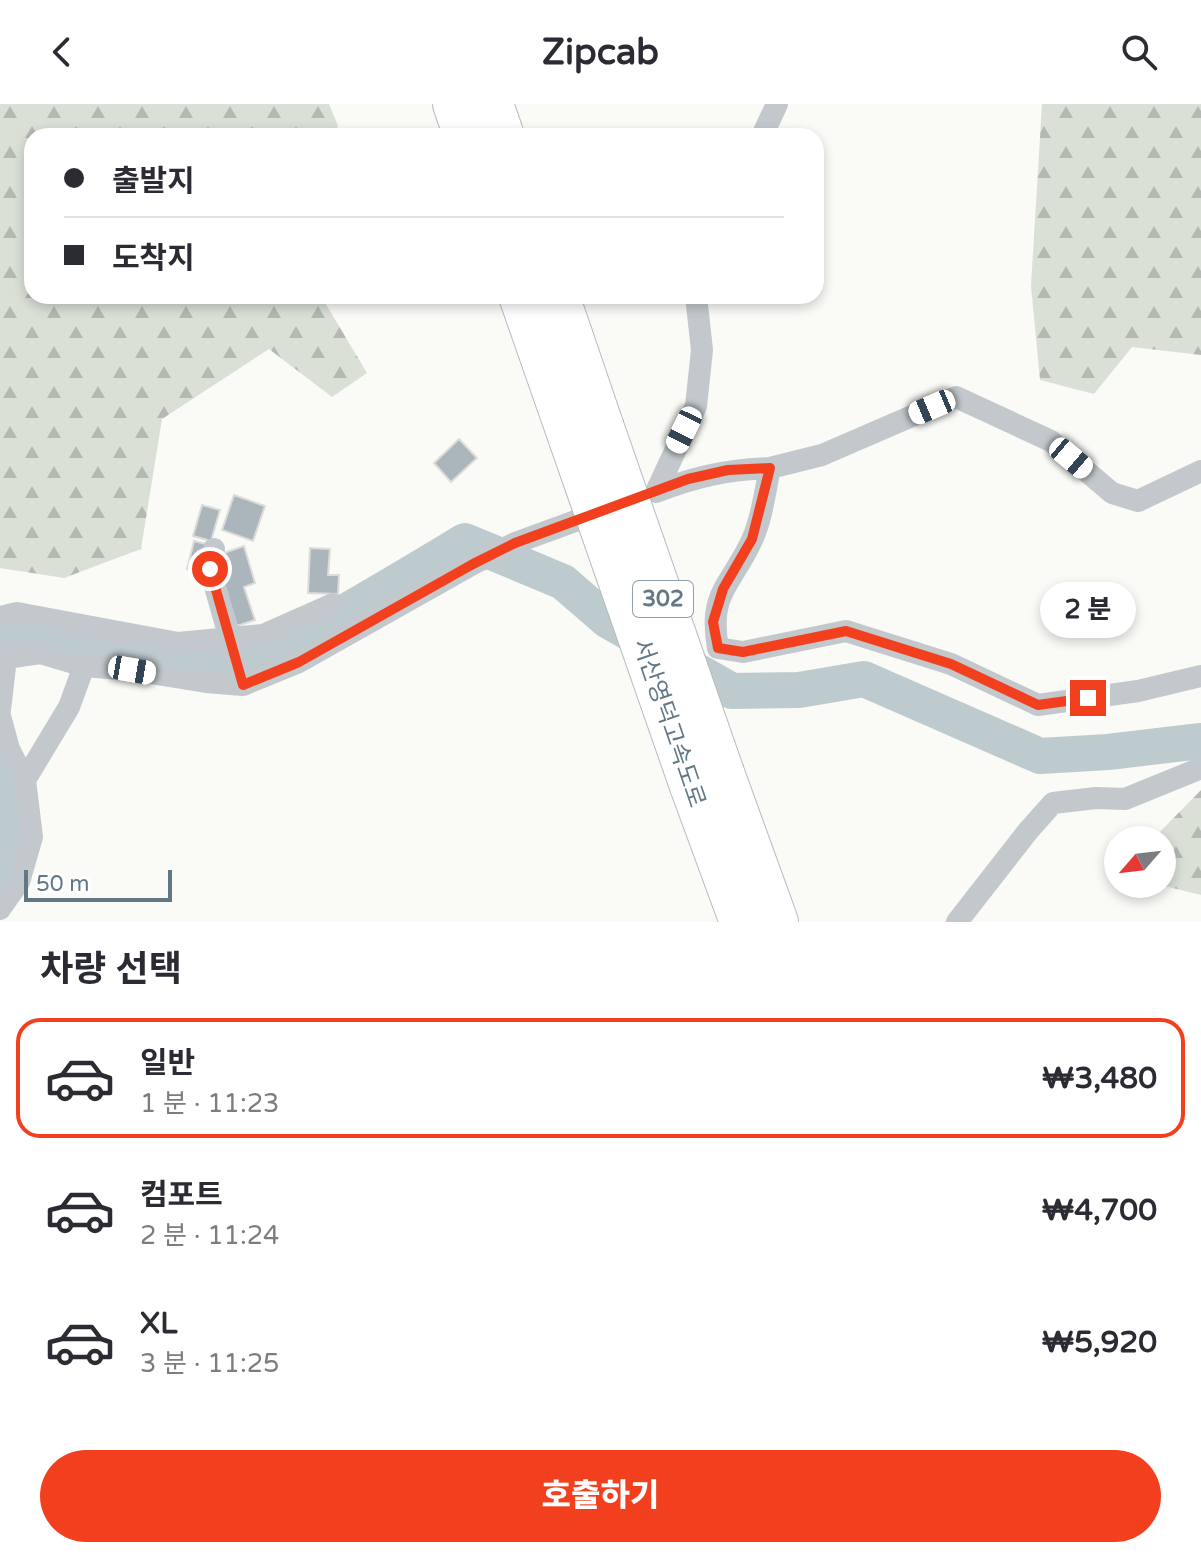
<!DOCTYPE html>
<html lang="ko">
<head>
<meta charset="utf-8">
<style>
  body { margin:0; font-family:"Varela Round","Noto Sans KR",sans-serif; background:#f7f7f7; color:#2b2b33; height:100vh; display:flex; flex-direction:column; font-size:30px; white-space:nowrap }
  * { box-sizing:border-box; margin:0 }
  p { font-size:26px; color:#7c7c81 }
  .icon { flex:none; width:44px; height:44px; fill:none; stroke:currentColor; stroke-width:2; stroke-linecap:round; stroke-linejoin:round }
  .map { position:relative; height:818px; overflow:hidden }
  .panel { display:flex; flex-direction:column; background:#fff; flex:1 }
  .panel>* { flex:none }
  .banner { position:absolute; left:24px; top:24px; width:800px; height:176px; border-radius:24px; box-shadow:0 4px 12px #0003; display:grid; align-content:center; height:176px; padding:0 40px; background:#fff }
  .needle { width:52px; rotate:242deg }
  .fabs { position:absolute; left:1104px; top:722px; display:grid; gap:16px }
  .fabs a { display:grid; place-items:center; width:72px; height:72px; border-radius:50%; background:#fff; box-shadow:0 4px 12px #0003; font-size:40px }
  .scale { position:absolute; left:24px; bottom:20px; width:148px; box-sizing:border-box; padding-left:8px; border:4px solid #627885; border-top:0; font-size:22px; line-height:28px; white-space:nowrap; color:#627885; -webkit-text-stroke:6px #fff; paint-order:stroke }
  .end { position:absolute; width:36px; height:36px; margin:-18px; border:10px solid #f2401f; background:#fff; box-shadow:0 0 0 4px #fff }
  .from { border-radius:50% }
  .bubble { position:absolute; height:56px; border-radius:28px; background:#fff; box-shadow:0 4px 12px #0003; font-size:26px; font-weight:800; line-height:56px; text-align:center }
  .car { position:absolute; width:24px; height:48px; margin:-24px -12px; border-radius:10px; box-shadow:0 0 6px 2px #0007; background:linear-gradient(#fff 24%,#345 0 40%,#fff 0 76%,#345 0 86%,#fff 0) }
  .banner b { display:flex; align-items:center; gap:28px; height:76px; font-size:30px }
  .banner b+b { border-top:2px solid #e1e1e2 }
  .banner i { width:20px; height:20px; background:#2b2b33 }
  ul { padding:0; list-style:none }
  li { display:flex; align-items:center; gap:24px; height:120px; margin:0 16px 12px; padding:0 24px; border:4px solid transparent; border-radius:24px }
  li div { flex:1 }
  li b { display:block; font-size:30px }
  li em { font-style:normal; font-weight:800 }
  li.current { border-color:#f2401f }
  li>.icon { width:72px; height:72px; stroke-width:1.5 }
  h2 { padding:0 40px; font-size:36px; line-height:96px }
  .action { display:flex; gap:16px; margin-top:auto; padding:16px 40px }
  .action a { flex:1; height:92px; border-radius:48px; background:#f2401f; color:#fff; font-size:32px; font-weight:800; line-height:92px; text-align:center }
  header { display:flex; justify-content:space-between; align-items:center; height:104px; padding:0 40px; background:#fff; font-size:36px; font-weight:800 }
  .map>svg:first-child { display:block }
  .forest { fill:url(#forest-firs) }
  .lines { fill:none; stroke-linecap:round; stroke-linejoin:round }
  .river { stroke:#bdcace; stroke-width:36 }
  .building { fill:#abb6bc; stroke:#dcdcd9; stroke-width:2 }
  .highway-casing { stroke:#b6bbbf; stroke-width:44 }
  .street { stroke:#c2c8cc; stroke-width:22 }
  .highway { stroke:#fff; stroke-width:42 }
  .highway-bridge-casing { stroke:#b6bbbf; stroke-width:44; stroke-linecap:butt }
  .highway-bridge { stroke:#fff; stroke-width:42 }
  .route { stroke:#f2401f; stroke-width:10 }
  .labels { text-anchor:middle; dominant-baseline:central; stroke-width:8; stroke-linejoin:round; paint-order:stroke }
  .shield { fill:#fff; stroke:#91a0aa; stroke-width:2 }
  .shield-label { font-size:22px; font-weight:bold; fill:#627885 }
  .street-label { font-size:24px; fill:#627885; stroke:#fff }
</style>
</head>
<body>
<header><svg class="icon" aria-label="back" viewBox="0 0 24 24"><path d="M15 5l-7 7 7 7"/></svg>Zipcab<svg class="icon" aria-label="search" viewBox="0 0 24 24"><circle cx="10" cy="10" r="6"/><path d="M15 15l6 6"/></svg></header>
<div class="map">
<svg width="1201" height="818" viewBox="0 0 1201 818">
  <defs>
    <pattern id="forest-firs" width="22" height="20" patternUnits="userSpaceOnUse" patternTransform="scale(2)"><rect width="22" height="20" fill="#dae0d6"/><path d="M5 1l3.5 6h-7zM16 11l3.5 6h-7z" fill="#b4bab3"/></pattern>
  </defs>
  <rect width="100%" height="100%" fill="#fafaf7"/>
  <path class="forest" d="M0 0H329L338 22 335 32H32V192H321L367 269 332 293 269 245 162 315 141 445 64 474 0 464Z
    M1042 0H1201V251L1132 243 1094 290 1040 276 1031 182Z
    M1201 686V791L1156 780H1162V736H1152Z"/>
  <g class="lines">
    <path class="river" d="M0 538C22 520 208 560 253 557 267 556 284 542 297 535 354 504 410 470 465 437L563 478 607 516 732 587 799 586 864 575 1040 652 1108 648 1201 637
      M0 668 15 729 0 768"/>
  </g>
  <path class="building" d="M459 335 477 354 451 378 434 359Z
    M234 391 265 402 253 437 222 426Z
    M202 401 220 406 211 437 193 432Z
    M194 437 210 441 203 470 187 465Z
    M244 442 255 479 244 483 255 516 237 522 215 452Z
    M310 444 330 445 328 471H339L338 490 308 489Z"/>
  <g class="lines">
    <defs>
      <path id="highway" d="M454 0 465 32
        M492 0 503 32
        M520 192 570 335
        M558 192 602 321
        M723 669 777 818
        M691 682 741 818"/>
    </defs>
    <use href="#highway" class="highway-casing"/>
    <path class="street" d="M762 32 777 0
      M696 192 702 246 696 302 656 388C697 372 727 366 770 364 765 387 762 415 752 436 731 482 708 488 718 544L743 548 846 527 951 560 1038 601 1138 587 1201 572
      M770 364 822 351 956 293 1051 337 1112 389 1138 397 1201 367
      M214 445 210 465 243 581
      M0 513 17 509 178 539 263 531 333 500
      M0 550 6 554 40 549 84 562 132 566 206 578 243 581 299 558 473 460 515 439 603 407
      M0 606 6 554
      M0 612 9 645 25 676 32 733 19 778 0 805
      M25 676 69 603 84 562
      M957 818 1028 727 1053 699 1096 694 1125 695 1201 664"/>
    <use href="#highway" class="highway"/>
    <defs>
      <path id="highway-bridge" d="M602 321 723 669
        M570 335 691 682"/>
    </defs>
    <use href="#highway-bridge" class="highway-bridge-casing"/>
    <use href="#highway-bridge" class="highway-bridge"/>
  </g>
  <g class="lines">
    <path class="route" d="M210 465 243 581 299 558 473 460 515 439 688 375 728 366 770 364 752 435 723 485 713 518 718 544 743 548 846 527 951 560 1038 601 1088 594"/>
  </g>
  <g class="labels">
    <rect class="shield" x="633" y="477" width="60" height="36" rx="6"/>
    <g class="shield-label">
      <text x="663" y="495">302</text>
    </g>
    <g class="street-label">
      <text transform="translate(669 619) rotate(71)">서산영덕고속도로</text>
    </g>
  </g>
</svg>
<div class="fabs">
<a><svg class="needle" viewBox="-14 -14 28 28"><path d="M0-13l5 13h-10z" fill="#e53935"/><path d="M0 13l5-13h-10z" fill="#7c7c81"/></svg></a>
</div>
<div class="scale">50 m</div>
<i class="end from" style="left:210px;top:465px"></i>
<i class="end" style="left:1088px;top:594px"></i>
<div class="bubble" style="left:1040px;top:478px;width:96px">2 분</div>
<i class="car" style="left:932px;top:303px;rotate:247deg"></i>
<i class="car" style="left:684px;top:326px;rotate:206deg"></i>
<i class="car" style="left:1071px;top:354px;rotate:130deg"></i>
<i class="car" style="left:132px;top:566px;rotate:100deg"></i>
<div class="banner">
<b><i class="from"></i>출발지</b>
<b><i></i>도착지</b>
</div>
</div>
<section class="panel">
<h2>차량 선택</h2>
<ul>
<li class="current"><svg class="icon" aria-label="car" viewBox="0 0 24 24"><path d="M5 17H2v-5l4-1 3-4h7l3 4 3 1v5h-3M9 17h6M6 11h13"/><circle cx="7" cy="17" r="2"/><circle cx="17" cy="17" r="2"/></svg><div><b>일반</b><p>1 분 · 11:23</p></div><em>₩3,480</em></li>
<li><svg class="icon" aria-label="car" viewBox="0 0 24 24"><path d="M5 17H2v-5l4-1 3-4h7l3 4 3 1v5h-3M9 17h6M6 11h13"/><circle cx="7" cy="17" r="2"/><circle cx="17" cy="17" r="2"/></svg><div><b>컴포트</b><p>2 분 · 11:24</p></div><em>₩4,700</em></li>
<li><svg class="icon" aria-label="car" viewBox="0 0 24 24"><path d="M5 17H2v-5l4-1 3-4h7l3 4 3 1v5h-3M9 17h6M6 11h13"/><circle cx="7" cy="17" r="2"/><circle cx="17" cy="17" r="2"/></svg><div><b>XL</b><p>3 분 · 11:25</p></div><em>₩5,920</em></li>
</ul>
<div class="action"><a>호출하기</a></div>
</section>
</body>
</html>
